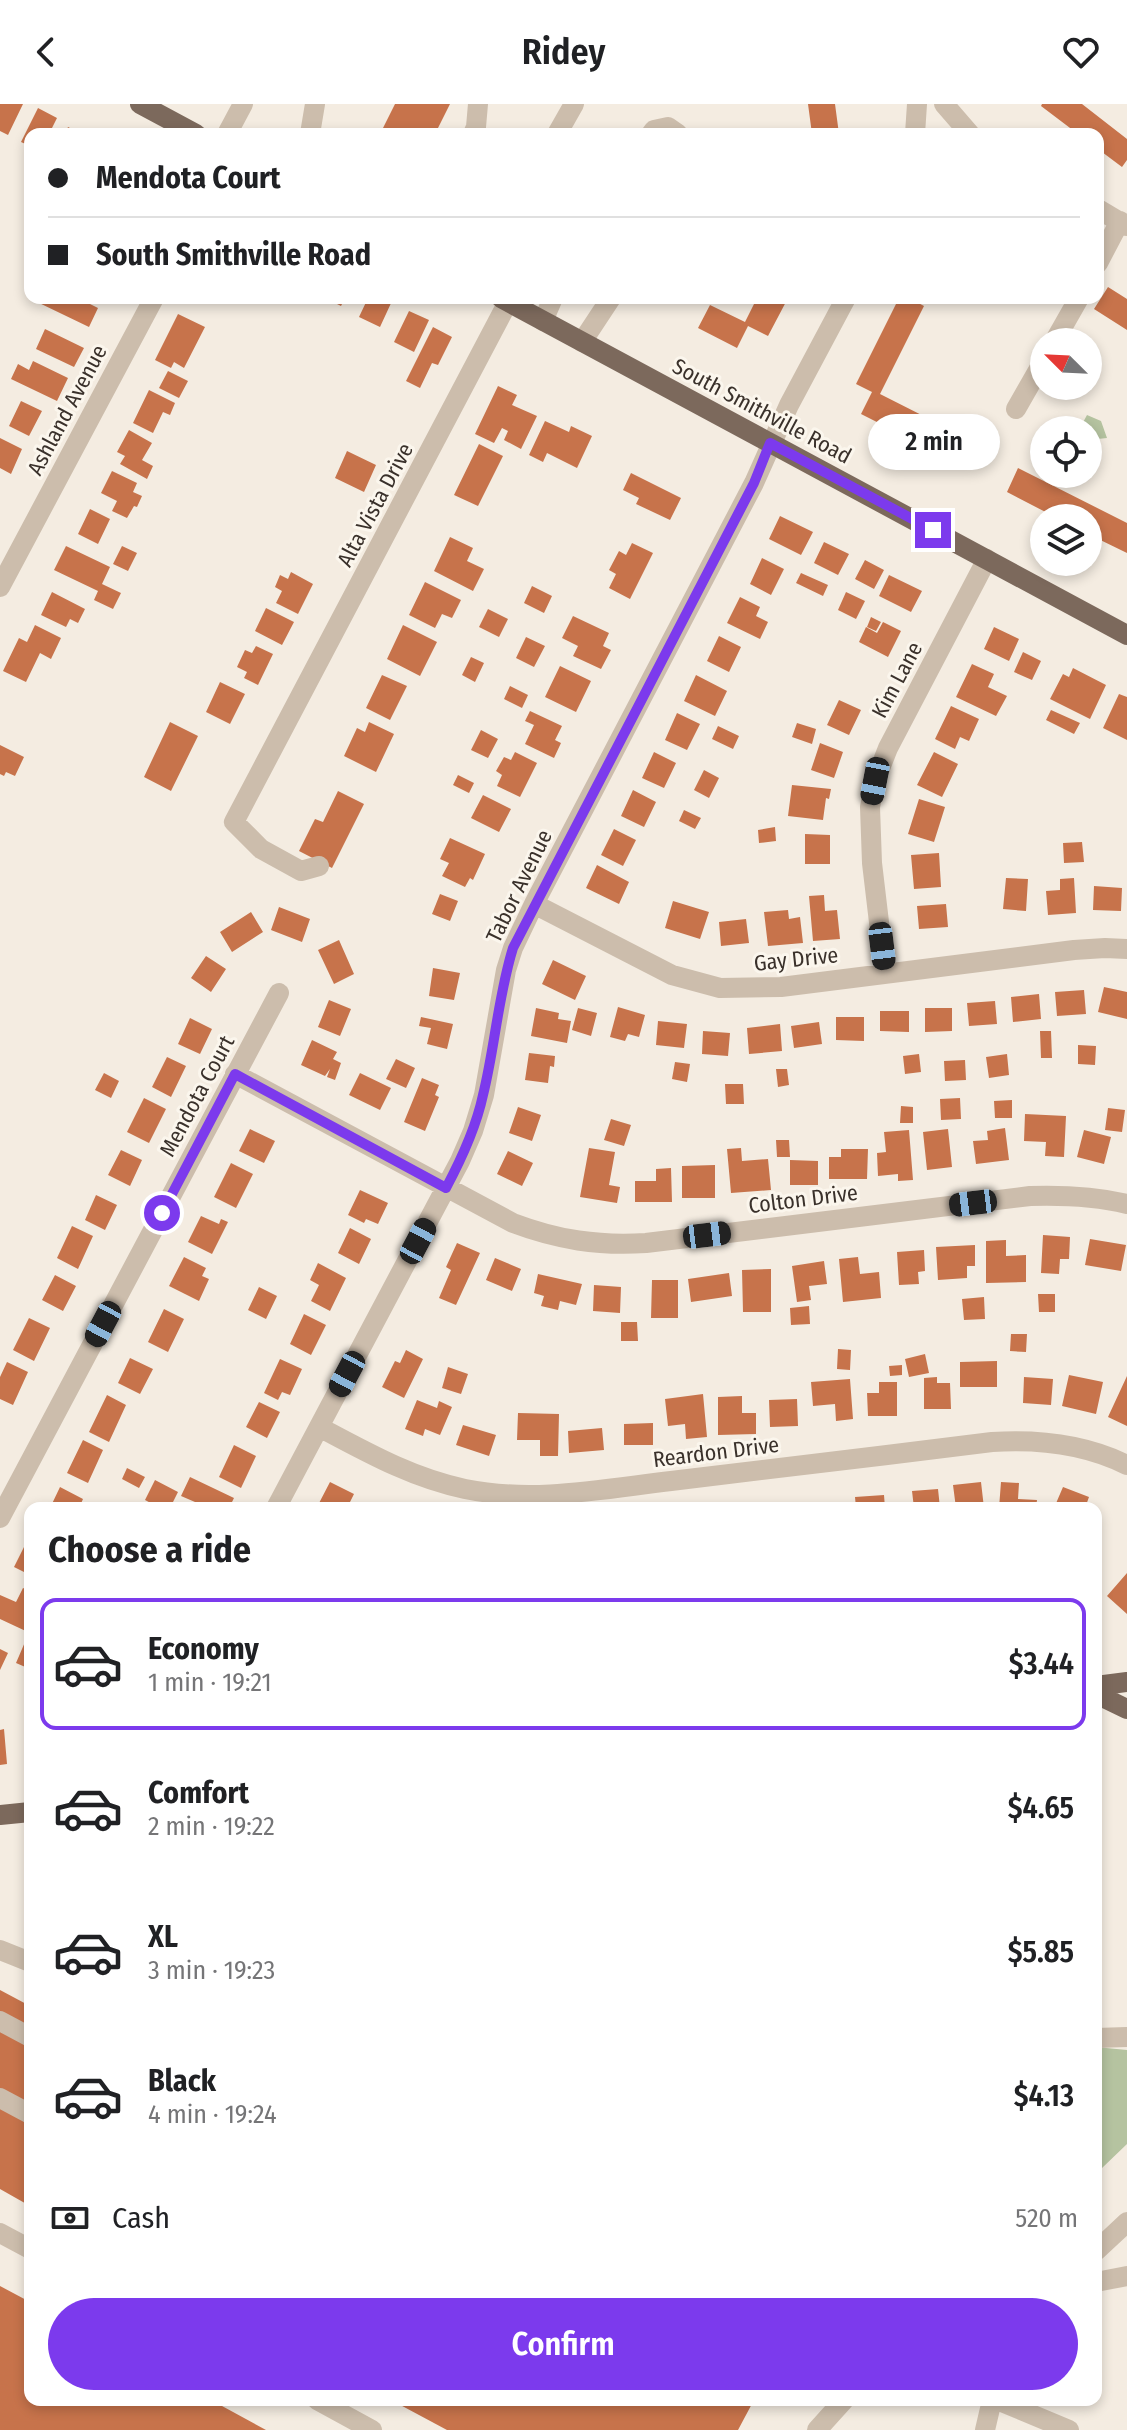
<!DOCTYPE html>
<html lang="en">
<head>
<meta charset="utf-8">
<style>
  body { margin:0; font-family:"Fira Sans Condensed",sans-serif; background:#f2f2f2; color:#202124; height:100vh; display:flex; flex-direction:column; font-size:30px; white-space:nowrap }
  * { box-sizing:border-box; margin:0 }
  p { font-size:26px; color:#757577 }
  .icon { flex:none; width:44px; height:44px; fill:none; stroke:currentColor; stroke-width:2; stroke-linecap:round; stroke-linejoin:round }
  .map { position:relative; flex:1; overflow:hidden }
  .side { position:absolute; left:24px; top:1398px; width:1078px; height:904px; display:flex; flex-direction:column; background:#fff; border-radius:16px; box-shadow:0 4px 12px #0003 }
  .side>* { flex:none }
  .hud { position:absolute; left:24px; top:24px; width:1080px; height:176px; border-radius:16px; box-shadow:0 4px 12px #0003; display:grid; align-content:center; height:176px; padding:0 24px; background:#fff }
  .needle { width:52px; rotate:294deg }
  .tools { position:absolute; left:1030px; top:224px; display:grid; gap:16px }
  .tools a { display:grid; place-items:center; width:72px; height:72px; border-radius:50%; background:#fff; box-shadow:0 4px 12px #0003; font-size:40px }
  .end { position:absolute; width:36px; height:36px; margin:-18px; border:10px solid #7c3aed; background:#fff; box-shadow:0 0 0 4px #fff }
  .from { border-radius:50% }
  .bubble { position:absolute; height:56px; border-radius:28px; background:#fff; box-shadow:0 4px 12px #0003; font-size:26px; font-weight:600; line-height:56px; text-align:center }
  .car { position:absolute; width:24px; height:48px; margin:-24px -12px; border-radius:10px; box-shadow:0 0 6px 2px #0007; background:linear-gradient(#222 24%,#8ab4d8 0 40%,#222 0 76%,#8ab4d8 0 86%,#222 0) }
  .hud b { display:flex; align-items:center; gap:28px; height:76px; font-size:30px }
  .hud b+b { border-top:2px solid #e0e0e0 }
  .hud i { width:20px; height:20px; background:#202124 }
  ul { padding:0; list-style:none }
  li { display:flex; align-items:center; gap:24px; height:132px; margin:0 16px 12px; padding:0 8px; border:4px solid transparent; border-radius:16px }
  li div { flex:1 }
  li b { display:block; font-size:30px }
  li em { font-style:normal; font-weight:600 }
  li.current { border-color:#7c3aed }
  li>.icon { width:72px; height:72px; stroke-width:1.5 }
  h2 { padding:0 24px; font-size:36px; line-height:96px }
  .pay { display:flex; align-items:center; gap:20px; height:88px; padding:0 24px; font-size:30px }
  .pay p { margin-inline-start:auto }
  .primary-button { display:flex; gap:16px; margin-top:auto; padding:16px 24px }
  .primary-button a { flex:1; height:92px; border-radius:48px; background:#7c3aed; color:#fff; font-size:32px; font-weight:600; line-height:92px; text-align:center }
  header { display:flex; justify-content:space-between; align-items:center; height:104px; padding:0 24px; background:#fff; font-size:36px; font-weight:600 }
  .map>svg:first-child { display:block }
  .green { fill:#b5c3a0 }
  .building { fill:#c7734b }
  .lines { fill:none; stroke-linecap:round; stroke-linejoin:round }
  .minor { stroke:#ccbdac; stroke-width:20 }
  .major { stroke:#7c695c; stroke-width:20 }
  .route { stroke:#7c3aed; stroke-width:10 }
  .labels { text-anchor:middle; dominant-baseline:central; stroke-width:6; stroke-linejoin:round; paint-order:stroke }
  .street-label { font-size:22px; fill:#3a312b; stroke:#fbf6ed }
</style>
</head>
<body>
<header><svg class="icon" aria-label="back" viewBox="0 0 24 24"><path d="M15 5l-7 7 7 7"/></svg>Ridey<svg class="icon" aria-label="heart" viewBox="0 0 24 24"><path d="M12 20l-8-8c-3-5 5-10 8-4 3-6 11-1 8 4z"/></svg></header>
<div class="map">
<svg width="1127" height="2326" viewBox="0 0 1127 2326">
  <rect width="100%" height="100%" fill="#f4ece1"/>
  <path class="green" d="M1087 311 1101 317 1107 334 1088 336V326H1079Z
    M1096 1943 1127 1946V2040L1102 2064 1096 2088Z"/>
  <path class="building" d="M0 0H23L8 31 0 27Z
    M395 0H450L435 30H380Z
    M808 0H835L839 30H812Z
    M1042 0H1082L1127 35V56L1122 63 1098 45V30H1078L1041 2Z
    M38 4 57 14 49 30H30V42L21 38Z
    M68 23 78 28 80 24 93 30H65Z
    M1108 183 1127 195V226L1094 205Z
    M36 194H78L98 204 89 223 35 197Z
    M325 194H345L341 202Z
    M368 194H386L392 197 380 223 359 213Z
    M757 194H788L768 232 748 222 737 244 698 224 710 201 745 218Z
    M899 194H909L924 202 880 290 963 332 952 356 861 310 872 288 856 280Z
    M409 207 429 216 414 248 394 238Z
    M178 210 205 223 184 264 174 258 171 264 155 256Z
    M433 223 452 233 438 261 432 259 420 284 406 277Z
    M45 225 84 244 74 263 36 245Z
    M33 257 68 274 57 297 11 275 18 260 29 266Z
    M168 267 188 277 179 294 159 284Z
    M498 282 517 291 512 301 537 312 521 345 504 336 508 327 502 324 494 339 475 330Z
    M149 286 175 299 170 311 163 308 153 329 133 319Z
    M21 297 42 307 29 332 9 322Z
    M545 317 569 328 571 322 592 332 577 364 547 349 543 358 529 351Z
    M129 326 152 339 142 356 153 362 147 375 120 360 125 352 117 348Z
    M0 334 22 345 11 370 0 364Z
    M479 340 503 352 478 402 454 391Z
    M347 347 376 361 364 388 335 374Z
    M1018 364 1127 419V449L1088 430V414H1057L1007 388Z
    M112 367 137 379 133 388 142 392 137 403 134 402 127 414 112 407 117 397 101 389Z
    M631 369 681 394 670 416 636 400 639 394 623 386Z
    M90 405 110 415 98 440 78 430Z
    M780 412 813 428 801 451 769 435Z
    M450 433 473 444 467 457 484 465 473 487 434 467Z
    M824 438 849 450 838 471 814 459Z
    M632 439 653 449 630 495 609 484 616 470 609 466 619 447 626 451Z
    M66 442 110 463 102 480 121 489 113 505 94 496 98 487 54 466Z
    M122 442 137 449 128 467 113 460Z
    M762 454 784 465 771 491 750 480Z
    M865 456 884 466 874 485 855 475Z
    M291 468 313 480 298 510 276 499 282 487 275 483 280 471 288 475Z
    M801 469 828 481 823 492 796 479Z
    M889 471 922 487 911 508 879 492Z
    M425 478 461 496 452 514 442 510 435 524 409 511Z
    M532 482 552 492 544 509 524 499Z
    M52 488 85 505 78 519 70 515 66 523 41 511Z
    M846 488 865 497 856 515 838 506Z
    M740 493 760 503 756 512 768 518 760 535 727 519Z
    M266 504 294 518 282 541 255 527Z
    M488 505 508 515 499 533 479 523Z
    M573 512 609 529 603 542 611 546 601 565 573 552 578 542 562 534Z
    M871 513 881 518 876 527 867 523Z
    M883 518 901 527 888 553 859 538 866 523 877 529Z
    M35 521 61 534 51 555 40 549 26 578 3 567 19 534 27 538Z
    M403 521 437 538 420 572 387 555Z
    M994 523 1019 535 1009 557 984 545Z
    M719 532 741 543 729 568 707 557Z
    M526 533 545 542 534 563 516 554Z
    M256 542 273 550 258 581 244 574 247 568 237 563 245 546 252 549Z
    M1023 548 1041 557 1032 576 1014 568Z
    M471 553 484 559 475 578 462 571Z
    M972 560 994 570 988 583 1007 592 996 612 956 593Z
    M560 562 591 577 576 608 545 593Z
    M1073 564 1106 581 1090 615 1050 595 1063 570 1069 573Z
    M382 571 407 582 390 616 366 604Z
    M696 571 727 587 715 612 684 597Z
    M220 578 245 590 230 620 206 608Z
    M510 582 528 591 522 604 504 595Z
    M1119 590 1127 593V636L1103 624Z
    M839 596 861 606 849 631 827 621Z
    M951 602 979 615 969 637 960 633 955 645 935 635Z
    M1051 606 1080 619 1074 630 1046 616Z
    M530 607 562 622 555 636 561 639 554 654 525 640 534 621 525 617Z
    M677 609 700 620 687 646 665 636Z
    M170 618 198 632 171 687 144 673Z
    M369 618 394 630 376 668 344 652 357 624 365 628Z
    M797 619 816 625 812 640 792 633Z
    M718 622 739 632 733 645 712 635Z
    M481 626 498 635 488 654 471 646Z
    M820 639 843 648 834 674 811 666Z
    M0 641 24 653 15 672 6 668 4 672 0 670Z
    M515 648 537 659 520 693 497 682 502 671 496 667 504 653 511 656Z
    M654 648 676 659 664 684 642 674Z
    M934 648 958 660 942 693 917 681Z
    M704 666 719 674 709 694 694 686Z
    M458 671 474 679 469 689 453 681Z
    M792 681 831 685 829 695 826 694 823 716 788 712Z
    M633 686 656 698 644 723 621 712Z
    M338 687 364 700 332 764 299 747 315 715 323 718Z
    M483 691 511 705 499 728 471 714Z
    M919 695 945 703 934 738 908 730Z
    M684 706 701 714 695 725 679 717Z
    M775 723 776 737 759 739 758 726Z
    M614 725 636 736 623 762 601 751Z
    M805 730 830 731V760H805Z
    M450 734 485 750 473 776 470 774 465 783 442 772 449 759 440 755Z
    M1082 738 1084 758 1064 759 1063 739Z
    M939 749 941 783 914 785 911 751Z
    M597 761 629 778 619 800 586 784Z
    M1006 774 1028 775 1026 807 1003 805Z
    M1074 774 1076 809 1048 811 1046 787 1060 786V775Z
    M1094 782 1122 784 1121 807 1093 806Z
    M440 790 458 797 450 817 432 810Z
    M824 791 825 807 837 806 840 835 813 837 809 792Z
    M673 797 709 808 700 835 665 824Z
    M946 800 948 823 919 825 917 802Z
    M279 803 310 815 302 838 271 826Z
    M788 806 789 815 800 813 803 839 768 842 764 808Z
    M251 808 263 828 232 848 220 828Z
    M746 815 749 839 721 842 719 818Z
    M339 836 354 870 334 880 318 846Z
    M206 852 226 865 211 888 191 874Z
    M553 856 586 872 575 896 542 880Z
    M433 864 460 869 454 896 429 892Z
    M1104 883 1127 888V915L1098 908Z
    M1084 886 1086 910 1057 912 1055 888Z
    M1039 890 1041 915 1013 918 1011 893Z
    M329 896 351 905 340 932 318 923Z
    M995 897 997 920 969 922 967 899Z
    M618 903 645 911 639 933 628 930 625 937 610 933Z
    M536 904 559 909 558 915 571 917 567 939 531 932Z
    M578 904 597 909 591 932 572 926Z
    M925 904H952V927L925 928Z
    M880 907H909V928L880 927Z
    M421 913 453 920 447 945 427 940 431 924 419 922Z
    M836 913H864V937L836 936Z
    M190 914 212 925 200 950 178 940Z
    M658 917 687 920 684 944 656 941Z
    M819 918 822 940 794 944 791 922Z
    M780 920 782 947 749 950 747 924Z
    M703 927 730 929 728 952 702 950Z
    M1040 927H1051L1052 954H1041Z
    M312 936 337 948 333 955 341 959 335 976 327 973 330 965 325 972 301 961Z
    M1078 941 1096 942 1095 961 1078 960Z
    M529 949 555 952 554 963 550 962 548 979 525 976Z
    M919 950 921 968 905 970 903 952Z
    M1007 950 1009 971 989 974 986 953Z
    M167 953 186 962 171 993 152 983Z
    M396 955 415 964 406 984 386 975Z
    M965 956 966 976 945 977 944 957Z
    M675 958 690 960 687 978 672 975Z
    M776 965H787L789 981 778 983Z
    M104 969 119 977 111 994 95 986Z
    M360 969 391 984 380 1006 349 991Z
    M422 974 439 981 435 991 439 993 425 1027 404 1018Z
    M725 980H743L744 1000H726Z
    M144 994 166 1005 149 1039 127 1028Z
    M960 994 961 1015 941 1016 940 995Z
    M1012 996V1014H995L994 997Z
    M901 1002 913 1003V1019H900Z
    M518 1003 541 1011 532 1037 509 1029Z
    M1108 1004 1125 1006 1122 1028 1105 1026Z
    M1025 1010 1066 1012 1064 1053 1045 1052 1046 1038 1024 1037Z
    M611 1015 631 1021 624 1042 604 1036Z
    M1005 1024 1009 1056 976 1060 973 1037 988 1036 987 1027Z
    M250 1025 275 1037 264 1059 239 1047Z
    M948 1025 952 1063 927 1066 923 1028Z
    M909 1026 913 1076 898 1077V1070L878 1072 877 1049 886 1048 884 1028Z
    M1084 1026 1111 1033 1104 1060 1077 1053Z
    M776 1036H789L790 1053H777Z
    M589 1044 615 1048 609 1081 620 1083 617 1099 580 1093Z
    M741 1044 742 1057 768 1055 771 1086 731 1089 727 1045Z
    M841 1045H868L867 1075H829V1053H841Z
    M121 1046 142 1056 130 1082 108 1071Z
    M508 1047 533 1059 522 1082 497 1070Z
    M790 1056 818 1057V1081H790Z
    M231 1059 253 1070 236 1104 214 1093Z
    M715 1061V1094H682V1062Z
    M671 1064 672 1098H635V1077H656V1065Z
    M360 1086 388 1099 378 1120 366 1115 364 1119 348 1111Z
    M96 1091 117 1101 105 1126 85 1116Z
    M201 1112 219 1120 221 1115 228 1118 212 1150 188 1138Z
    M72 1122 93 1132 78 1165 57 1154Z
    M350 1124 371 1135 359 1160 338 1149Z
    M1043 1131 1070 1133 1069 1155H1060L1059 1170 1041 1169Z
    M1090 1135 1126 1141 1121 1167 1085 1161Z
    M1006 1136V1152L1026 1151V1178L986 1179V1137Z
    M457 1139 480 1149 456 1201 439 1194 451 1166 446 1163Z
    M975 1141V1162H967V1174L938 1176 936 1143Z
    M924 1146 925 1167 918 1168 919 1180 899 1181 897 1148Z
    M184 1153 206 1164 202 1172 209 1175 199 1197 169 1182Z
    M858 1153 860 1170 879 1168 881 1194 843 1198 839 1155Z
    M495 1154 521 1165 512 1187 486 1176Z
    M824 1157 827 1180 809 1182 811 1196 797 1198 792 1162Z
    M318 1159 346 1174 330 1207 311 1197 319 1181 310 1176Z
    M771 1165V1208H743L742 1166Z
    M729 1169 732 1192 691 1198 688 1175Z
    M538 1170 582 1180 576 1201 560 1197 558 1206 541 1202 544 1192 534 1189Z
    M55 1171 76 1182 63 1207 42 1196Z
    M652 1176H678V1214H651Z
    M594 1181 621 1183 620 1209 593 1207Z
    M259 1183 277 1192 266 1215 248 1206Z
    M1038 1190H1055V1208H1039Z
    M984 1193 985 1215 964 1216 962 1195Z
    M809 1202 810 1220 791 1221 790 1204Z
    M164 1205 184 1215 168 1248 148 1238Z
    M304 1210 326 1221 311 1251 290 1240Z
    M29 1214 50 1224 34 1257 13 1246Z
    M621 1218H637L638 1237H621Z
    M1011 1230H1027L1026 1248 1010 1247Z
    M838 1245 851 1246 850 1266 837 1265Z
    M406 1246 423 1255 404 1294 382 1283 395 1257 400 1259Z
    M925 1250 929 1269 909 1273 905 1255Z
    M130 1254 153 1265 140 1290 118 1279Z
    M280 1255 302 1265 290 1291 282 1288 278 1296 264 1289Z
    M997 1257V1283H960V1258Z
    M7 1258 28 1268 13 1301 0 1295V1273Z
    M902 1261V1271L890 1272 889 1262Z
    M448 1263 468 1270 461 1290 442 1284Z
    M1069 1271 1103 1278 1096 1310 1062 1302Z
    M1127 1272V1322L1108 1313Z
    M937 1273V1279H950L951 1305H924V1274Z
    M1024 1273 1053 1275 1051 1301 1023 1299Z
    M850 1275 853 1315 836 1317 835 1300 813 1302 811 1278Z
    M879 1278H897V1312H868L867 1289H879Z
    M703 1290 707 1333 686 1335 685 1320 668 1322 665 1295Z
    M107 1291 126 1301 109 1338 89 1328Z
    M742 1292V1309H756V1330L718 1331V1293Z
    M797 1295 798 1322 770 1323 769 1296Z
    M417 1296 437 1304 439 1297 452 1303 440 1331 425 1325 423 1332 405 1325Z
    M259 1298 280 1308 267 1334 246 1323Z
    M518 1309 559 1310 558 1352H540V1336H517Z
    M653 1319V1341H624V1320Z
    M463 1321 496 1331 489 1352 456 1341Z
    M602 1324 604 1346 569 1349 568 1327Z
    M83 1336 103 1346 88 1379 67 1369Z
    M234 1341 256 1352 241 1384 219 1373Z
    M127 1364 145 1373 139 1384 122 1375Z
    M190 1373 234 1394 229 1404H200L202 1401 181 1392Z
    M155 1376 178 1388 170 1404H160L145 1396Z
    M330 1378 354 1390 347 1404 317 1403Z
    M981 1378 984 1404H956L953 1381Z
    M1001 1378 1019 1379 1018 1395 1037 1396 1036 1404H999Z
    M60 1383 83 1395 79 1404H50Z
    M1063 1383 1089 1393 1085 1404H1054Z
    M938 1385 940 1404H914L912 1387Z
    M884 1391 885 1404H856L855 1393Z
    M26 1439 30 1441V1471L14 1463Z
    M1127 1469V1510L1107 1492Z
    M23 1484 30 1487V1529L0 1515V1491L16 1498Z
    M25 1538 30 1540V1565L16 1559Z
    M0 1545 8 1549 0 1566Z
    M4 1625 7 1660 0 1661V1626Z
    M0 1886 30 1902V2102L0 2085Z
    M0 2182 30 2198V2296H211L266 2326H0Z
    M391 2296H754L738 2326H447Z"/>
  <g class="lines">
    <path class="minor" d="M944 0 970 30
      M227 30 243 0
      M310 30 315 0
      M473 30 476 23 478 0
      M557 30 574 0
      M651 30 654 26 668 23 678 30
      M915 30 917 0
      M1098 105 1127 122
      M1098 159 1120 117
      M543 217 553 194
      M582 238 611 194
      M1054 238 1079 194
      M1016 305 1044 256
      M0 483 154 194
      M319 762 301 767 261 745 234 718 508 198
      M534 800 672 871 720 884 781 883 1074 846 1105 844 1127 845
      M885 869 872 759 870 703 875 677 888 644 987 455
      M235 970 513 1119C558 1136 598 1142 646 1139L1030 1092C1063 1091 1094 1092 1127 1100
      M319 1323C366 1348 412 1374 465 1385 533 1399 603 1385 671 1377 778 1365 885 1351 992 1338 1039 1335 1085 1340 1127 1361
      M276 1404 460 1057 473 1027 484 991 506 866 513 844 534 800 754 379 789 301 846 194
      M0 1414 279 889
      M0 1846 30 1858
      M0 1917 30 1933
      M1096 1934 1127 1933
      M0 1994 30 2010
      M0 2129 30 2145
      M1096 2147 1127 2118
      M1096 2178 1127 2172
      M317 2296 372 2326
      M997 2296 1069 2326
      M817 2326 844 2296
      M985 2326 992 2296"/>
    <path class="major" d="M140 0 196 30
      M501 194 1127 531
      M1096 1582 1127 1578
      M1096 1590 1127 1605
      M0 1711 30 1708"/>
  </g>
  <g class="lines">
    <path class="route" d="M162 1109 235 970 446 1084C462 1054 476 1024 483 991 495 943 498 892 513 844L754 379 770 339 933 426"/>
  </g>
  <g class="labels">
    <g class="street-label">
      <text transform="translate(67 306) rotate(-62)">Ashland Avenue</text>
      <text transform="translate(762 307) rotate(28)">South Smithville Road</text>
      <text transform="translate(375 401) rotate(-62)">Alta Vista Drive</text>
      <text transform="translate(897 576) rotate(-62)">Kim Lane</text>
      <text transform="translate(519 782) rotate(-64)">Tabor Avenue</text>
      <text transform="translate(796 855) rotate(-6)">Gay Drive</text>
      <text transform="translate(197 992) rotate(-62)">Mendota Court</text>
      <text transform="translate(803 1095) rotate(-7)">Colton Drive</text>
      <text transform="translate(716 1348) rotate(-7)">Reardon Drive</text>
    </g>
  </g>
</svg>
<div class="tools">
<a><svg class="needle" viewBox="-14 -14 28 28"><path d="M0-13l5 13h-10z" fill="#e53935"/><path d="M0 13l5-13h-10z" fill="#757577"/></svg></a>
<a><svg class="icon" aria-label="locate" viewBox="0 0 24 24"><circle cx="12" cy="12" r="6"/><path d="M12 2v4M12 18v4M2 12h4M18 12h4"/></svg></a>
<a><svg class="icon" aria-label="layers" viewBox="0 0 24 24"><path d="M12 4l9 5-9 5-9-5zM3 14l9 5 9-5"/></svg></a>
</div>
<i class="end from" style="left:162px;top:1109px"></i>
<i class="end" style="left:933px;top:426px"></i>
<div class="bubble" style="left:868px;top:310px;width:132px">2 min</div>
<i class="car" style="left:875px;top:677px;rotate:191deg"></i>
<i class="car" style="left:882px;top:842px;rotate:173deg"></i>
<i class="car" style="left:973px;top:1099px;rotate:263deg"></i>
<i class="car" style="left:707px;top:1131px;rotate:83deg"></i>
<i class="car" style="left:418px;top:1137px;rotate:28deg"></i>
<i class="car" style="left:103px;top:1220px;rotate:208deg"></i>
<i class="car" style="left:347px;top:1270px;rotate:208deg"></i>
<div class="hud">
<b><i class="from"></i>Mendota Court</b>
<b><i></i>South Smithville Road</b>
</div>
<section class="side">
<h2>Choose a ride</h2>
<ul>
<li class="current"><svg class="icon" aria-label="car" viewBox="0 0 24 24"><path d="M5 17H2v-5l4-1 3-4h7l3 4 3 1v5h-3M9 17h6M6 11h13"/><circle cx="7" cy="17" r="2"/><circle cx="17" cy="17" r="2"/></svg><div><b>Economy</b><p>1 min · 19:21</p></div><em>$3.44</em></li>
<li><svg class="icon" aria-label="car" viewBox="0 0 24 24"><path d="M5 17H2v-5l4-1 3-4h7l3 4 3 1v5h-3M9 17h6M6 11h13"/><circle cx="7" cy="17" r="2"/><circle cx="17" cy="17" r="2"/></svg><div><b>Comfort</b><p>2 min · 19:22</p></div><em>$4.65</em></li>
<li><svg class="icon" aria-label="car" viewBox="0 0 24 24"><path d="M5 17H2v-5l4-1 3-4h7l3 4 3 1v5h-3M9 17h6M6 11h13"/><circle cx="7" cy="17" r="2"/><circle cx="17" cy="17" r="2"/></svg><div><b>XL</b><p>3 min · 19:23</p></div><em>$5.85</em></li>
<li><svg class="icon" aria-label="car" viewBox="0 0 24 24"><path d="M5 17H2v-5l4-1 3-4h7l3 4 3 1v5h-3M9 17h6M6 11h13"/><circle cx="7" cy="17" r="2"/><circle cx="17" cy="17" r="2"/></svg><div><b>Black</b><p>4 min · 19:24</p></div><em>$4.13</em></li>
</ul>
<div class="pay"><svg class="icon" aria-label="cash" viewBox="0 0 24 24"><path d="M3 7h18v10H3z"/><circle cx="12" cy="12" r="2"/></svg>Cash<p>520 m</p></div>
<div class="primary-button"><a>Confirm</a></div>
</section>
</div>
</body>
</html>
